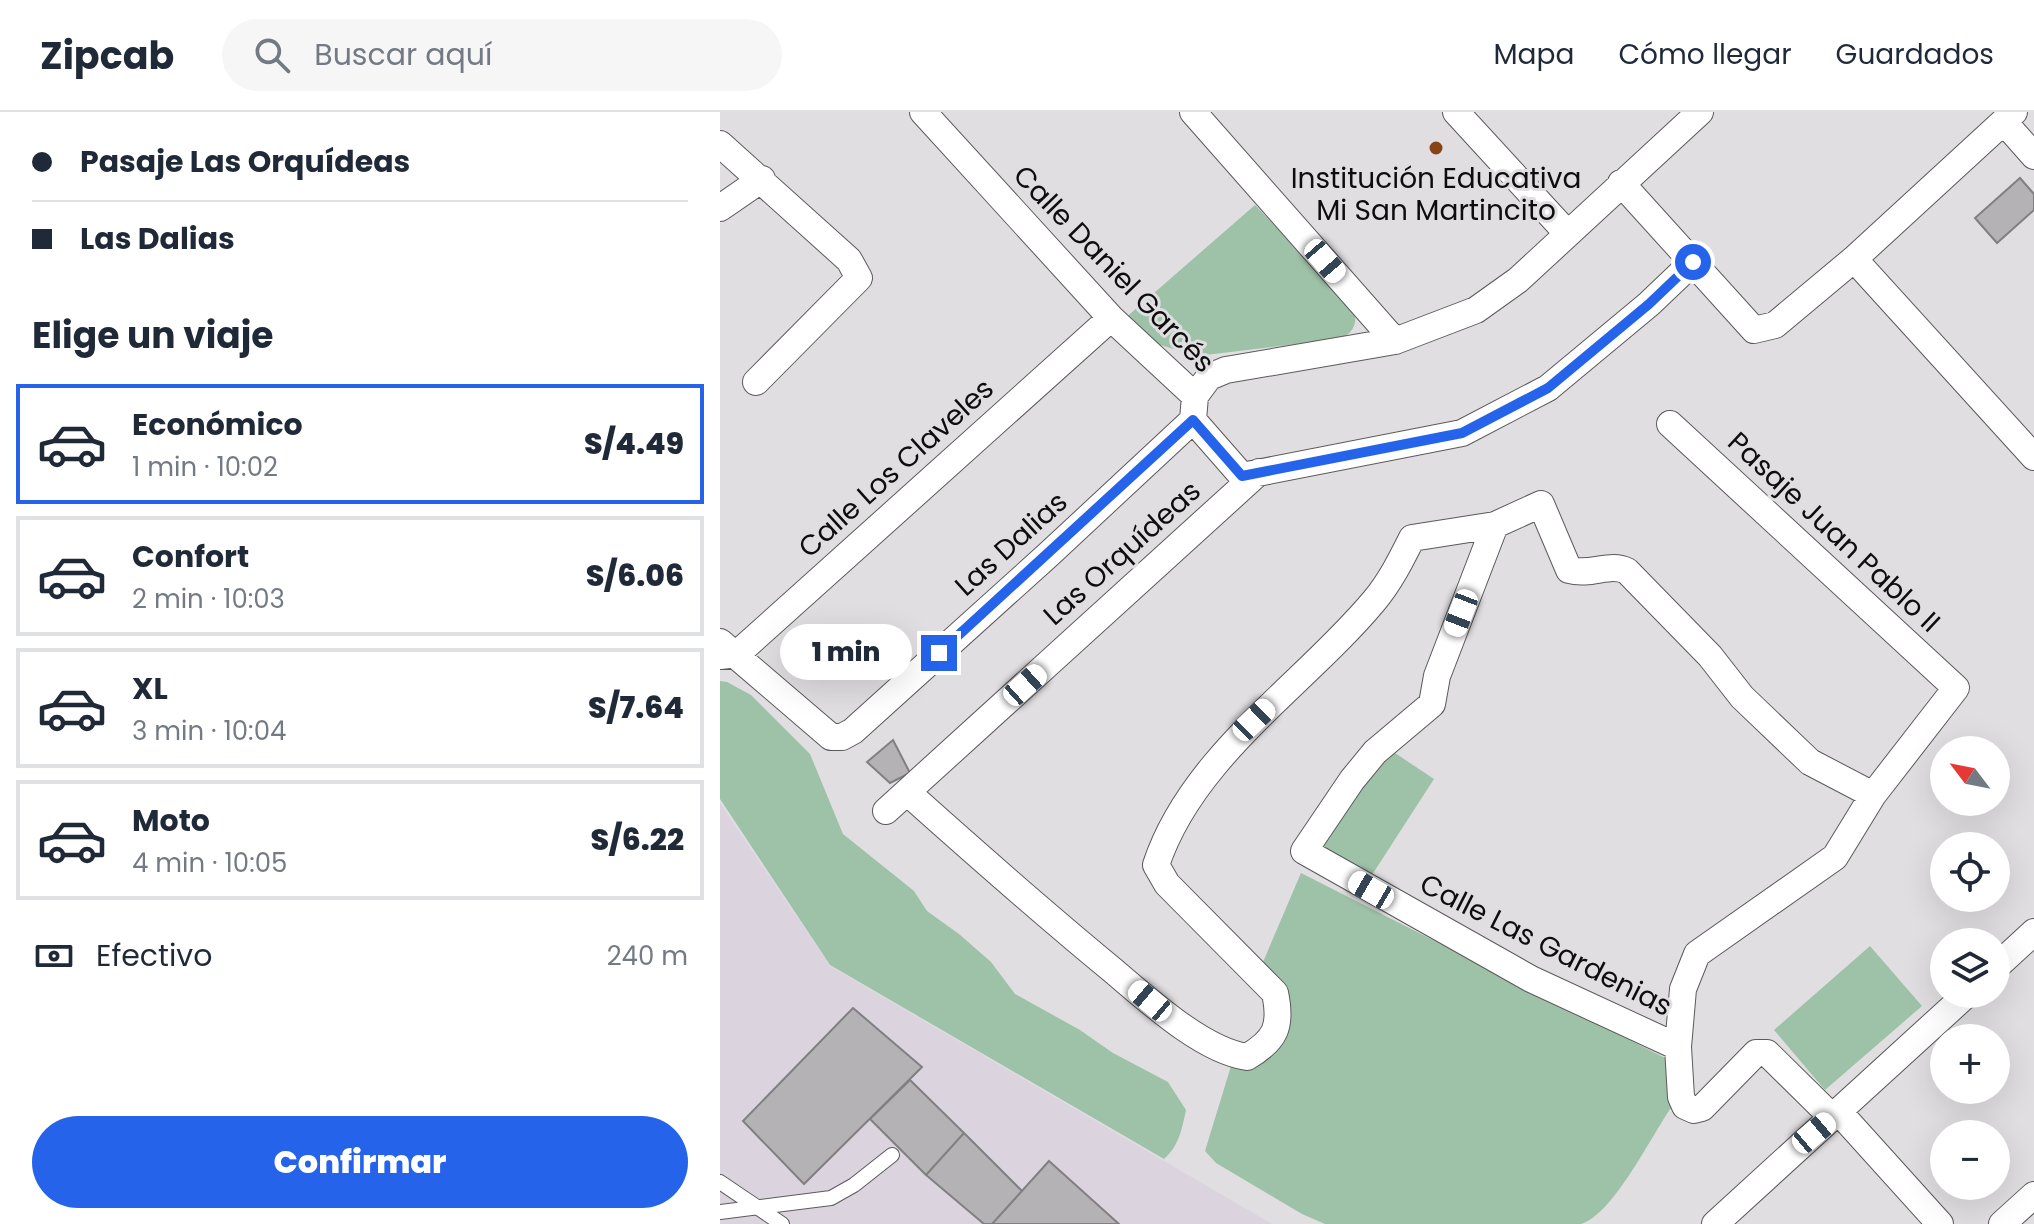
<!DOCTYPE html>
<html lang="es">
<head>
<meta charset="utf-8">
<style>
  body { margin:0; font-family:Poppins,sans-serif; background:#f6f6f7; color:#1f2937; height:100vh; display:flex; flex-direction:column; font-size:30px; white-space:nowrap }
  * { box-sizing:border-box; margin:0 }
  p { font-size:26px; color:#747a83 }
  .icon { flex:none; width:44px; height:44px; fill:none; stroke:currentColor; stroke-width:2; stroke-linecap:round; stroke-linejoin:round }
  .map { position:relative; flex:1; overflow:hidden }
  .sheet { display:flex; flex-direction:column; background:#fff; width:720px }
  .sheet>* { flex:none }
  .hud { display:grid; align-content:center; height:176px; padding:0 32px; background:#fff }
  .needle { width:52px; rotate:302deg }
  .fabs { position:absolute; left:1210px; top:624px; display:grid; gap:16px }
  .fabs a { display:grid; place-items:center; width:80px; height:80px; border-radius:50%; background:#fff; box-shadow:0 8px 32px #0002; font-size:40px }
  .end { position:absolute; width:36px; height:36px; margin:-18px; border:10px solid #2563eb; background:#fff; box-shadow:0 0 0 4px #fff }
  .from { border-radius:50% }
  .bubble { position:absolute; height:56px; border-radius:28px; background:#fff; box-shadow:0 8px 32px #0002; font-size:26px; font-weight:800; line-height:56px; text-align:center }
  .car { position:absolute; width:24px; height:48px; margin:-24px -12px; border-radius:10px; box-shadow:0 0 6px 2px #0007; background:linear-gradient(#fff 24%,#345 0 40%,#fff 0 76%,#345 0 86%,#fff 0) }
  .hud b { display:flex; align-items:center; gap:28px; height:76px; font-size:30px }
  .hud b+b { border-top:2px solid #e0e1e3 }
  .hud i { width:20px; height:20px; background:#1f2937 }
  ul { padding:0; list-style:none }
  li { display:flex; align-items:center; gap:24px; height:120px; margin:0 16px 12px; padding:0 16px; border:4px solid #e0e1e3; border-radius:0px }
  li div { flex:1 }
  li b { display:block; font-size:30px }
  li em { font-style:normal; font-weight:800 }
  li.current { border-color:#2563eb }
  li>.icon { width:72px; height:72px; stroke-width:1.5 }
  h2 { padding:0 32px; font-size:36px; line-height:96px }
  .pay { display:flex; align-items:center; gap:20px; height:88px; padding:0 32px; font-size:30px }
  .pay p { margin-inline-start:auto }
  .action { display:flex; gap:16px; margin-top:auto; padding:16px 32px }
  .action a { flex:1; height:92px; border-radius:48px; background:#2563eb; color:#fff; font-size:32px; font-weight:800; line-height:92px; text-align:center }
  header { display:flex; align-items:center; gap:48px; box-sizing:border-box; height:112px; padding:0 40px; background:#fff; border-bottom:2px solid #e0e1e3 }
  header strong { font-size:38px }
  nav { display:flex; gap:44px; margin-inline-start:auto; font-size:28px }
  .search { width:560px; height:72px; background:#f6f6f7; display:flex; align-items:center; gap:20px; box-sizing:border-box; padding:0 28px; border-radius:44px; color:#747a83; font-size:30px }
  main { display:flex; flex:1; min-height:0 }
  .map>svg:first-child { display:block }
  .built { fill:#dbd4df }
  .green { fill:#9ec2a7 }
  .building { fill:#b4b2b5; stroke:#817f82; stroke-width:2 }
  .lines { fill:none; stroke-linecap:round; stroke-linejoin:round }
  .lane-casing { stroke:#5b595c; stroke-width:16 }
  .street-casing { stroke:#5b595c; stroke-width:28 }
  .lane { stroke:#fff; stroke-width:14 }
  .street { stroke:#fff; stroke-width:26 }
  .route { stroke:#2563eb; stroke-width:10 }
  .poi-dot { fill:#874417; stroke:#e0dee1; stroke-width:3 }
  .labels { text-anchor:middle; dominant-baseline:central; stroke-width:6; stroke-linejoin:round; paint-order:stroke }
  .poi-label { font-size:28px; fill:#0e0d0e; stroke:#e0dee1 }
  .street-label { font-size:28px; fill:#0e0d0e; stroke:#e0dee1 }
</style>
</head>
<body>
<header>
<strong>Zipcab</strong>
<div class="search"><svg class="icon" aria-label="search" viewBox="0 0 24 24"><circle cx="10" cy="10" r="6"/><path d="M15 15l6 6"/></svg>Buscar aquí</div>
<nav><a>Mapa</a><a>Cómo llegar</a><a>Guardados</a></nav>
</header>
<main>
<section class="sheet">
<div class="hud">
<b><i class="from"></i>Pasaje Las Orquídeas</b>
<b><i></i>Las Dalias</b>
</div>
<h2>Elige un viaje</h2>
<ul>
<li class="current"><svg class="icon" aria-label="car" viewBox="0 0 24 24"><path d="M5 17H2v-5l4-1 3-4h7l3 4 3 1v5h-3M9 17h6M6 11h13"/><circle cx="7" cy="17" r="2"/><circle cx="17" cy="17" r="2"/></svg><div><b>Económico</b><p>1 min · 10:02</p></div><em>S/4.49</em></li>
<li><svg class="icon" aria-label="car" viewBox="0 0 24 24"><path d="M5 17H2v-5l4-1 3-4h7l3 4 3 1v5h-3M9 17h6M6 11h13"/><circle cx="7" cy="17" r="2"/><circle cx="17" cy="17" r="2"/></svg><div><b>Confort</b><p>2 min · 10:03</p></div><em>S/6.06</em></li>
<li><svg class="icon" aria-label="car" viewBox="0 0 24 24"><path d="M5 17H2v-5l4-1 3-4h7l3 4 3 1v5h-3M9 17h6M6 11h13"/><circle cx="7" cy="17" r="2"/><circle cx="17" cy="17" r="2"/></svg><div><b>XL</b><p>3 min · 10:04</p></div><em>S/7.64</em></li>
<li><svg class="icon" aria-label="car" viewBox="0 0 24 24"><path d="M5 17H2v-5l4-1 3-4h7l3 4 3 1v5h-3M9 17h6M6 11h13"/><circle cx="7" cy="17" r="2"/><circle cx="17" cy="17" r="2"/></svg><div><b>Moto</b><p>4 min · 10:05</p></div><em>S/6.22</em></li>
</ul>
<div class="pay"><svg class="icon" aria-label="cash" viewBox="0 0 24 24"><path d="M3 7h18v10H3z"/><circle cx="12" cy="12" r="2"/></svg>Efectivo<p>240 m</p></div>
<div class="action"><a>Confirmar</a></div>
</section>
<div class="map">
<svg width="1314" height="1112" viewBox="0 0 1314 1112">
  <rect width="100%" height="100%" fill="#e0dee1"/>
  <path class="built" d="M0 691 110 854 552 1112H0Z"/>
  <path class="green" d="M535 93 633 196C639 210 633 223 618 227L477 244 437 232 403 208Z
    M0 569 7 570 31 583 90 642 123 722 194 779 207 799 239 822 271 850 295 882 360 918 393 941 448 970 466 998C462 1017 459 1034 444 1047L110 853 0 687Z
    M663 633 714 667 650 766 599 732Z
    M581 761 951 949 954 985 951 996C931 1024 893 1103 861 1112H605L582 1102 496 1051 485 1039 511 954 521 953 564 883 543 850Z
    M1150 834 1202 894 1105 978 1054 918Z"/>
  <path class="building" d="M1300 66 1314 82V98L1277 131 1255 106Z
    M173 628 190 661 170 671 147 650Z
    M133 896 202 955 84 1072 23 1009Z
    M190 968 244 1021 206 1063 150 1007Z
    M244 1021 302 1079 272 1112H264L206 1063Z
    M329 1049 399 1112H272Z"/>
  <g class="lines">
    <defs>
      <path id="lane" d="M0 1070 62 1112
        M0 1100 111 1086 134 1073 172 1043"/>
      <path id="street" d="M203 0 391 206 475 284 473 308 522 364 742 321 828 276 929 192 973 150
        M473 0 675 229
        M736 0 847 121
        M1284 10 1314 44
        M0 32 129 148 139 166 36 270
        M901 71 1034 218 1055 213 1134 147 1294 0
        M0 96 42 67
        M1134 147 1314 345
        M475 284 489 265 506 258 675 229 756 198 798 168 980 0
        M950 312 1236 576 1153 683 1115 745 977 842 963 877 958 935 961 985 965 994 974 998 982 996 1036 941H1047L1112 1005
        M775 413 717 564 712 592 655 640 632 668 584 739 811 867 958 935
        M0 530 111 625H122L133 619 328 443 473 308
        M0 544 17 542 391 206
        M187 680C254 740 321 799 390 856 426 886 481 938 527 945 556 928 562 914 555 881L447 772 436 753C472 644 583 574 654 489 670 470 681 448 692 426L775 413 821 392 849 458C872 464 890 450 907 459L990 544 1022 585 1090 650 1153 683
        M166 699 539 360
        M1276 855 1314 820
        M1118 999 1220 1112
        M995 1112 1247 882
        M1282 1112 1314 1083"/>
    </defs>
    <use href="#lane" class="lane-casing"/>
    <use href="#street" class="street-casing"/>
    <use href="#lane" class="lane"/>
    <use href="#street" class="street"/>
  </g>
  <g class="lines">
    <path class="route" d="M219 541 473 308 522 364 742 321 828 276 929 192 973 150"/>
  </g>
  <circle class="poi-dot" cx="716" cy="36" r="8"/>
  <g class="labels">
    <g class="poi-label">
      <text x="716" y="66">Institución Educativa<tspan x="716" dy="32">Mi San Martincito</tspan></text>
    </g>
    <g class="street-label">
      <text transform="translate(394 157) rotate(46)">Calle Daniel Garcés</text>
      <text transform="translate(176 356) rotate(-42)">Calle Los Claveles</text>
      <text transform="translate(1114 420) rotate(43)">Pasaje Juan Pablo II</text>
      <text transform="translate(291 432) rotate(-42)">Las Dalias</text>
      <text transform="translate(402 441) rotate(-42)">Las Orquídeas</text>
      <text transform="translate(826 833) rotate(27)">Calle Las Gardenias</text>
    </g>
  </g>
</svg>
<div class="fabs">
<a><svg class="needle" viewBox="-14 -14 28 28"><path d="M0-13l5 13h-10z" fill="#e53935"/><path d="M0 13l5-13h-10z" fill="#747a83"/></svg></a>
<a><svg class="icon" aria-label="locate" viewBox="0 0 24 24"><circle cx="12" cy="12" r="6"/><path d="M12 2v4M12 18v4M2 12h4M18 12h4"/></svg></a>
<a><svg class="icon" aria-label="layers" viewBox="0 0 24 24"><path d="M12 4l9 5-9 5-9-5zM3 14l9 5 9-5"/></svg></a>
<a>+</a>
<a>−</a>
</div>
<i class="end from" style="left:973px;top:150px"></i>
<i class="end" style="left:219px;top:541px"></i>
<div class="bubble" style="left:60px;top:512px;width:132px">1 min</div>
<i class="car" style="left:605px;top:149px;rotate:139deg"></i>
<i class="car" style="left:741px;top:501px;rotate:201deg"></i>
<i class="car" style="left:305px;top:573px;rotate:48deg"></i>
<i class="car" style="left:534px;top:608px;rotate:46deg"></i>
<i class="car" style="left:651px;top:778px;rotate:300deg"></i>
<i class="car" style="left:430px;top:889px;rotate:310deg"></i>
<i class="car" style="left:1094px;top:1021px;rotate:50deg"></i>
</div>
</main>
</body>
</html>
